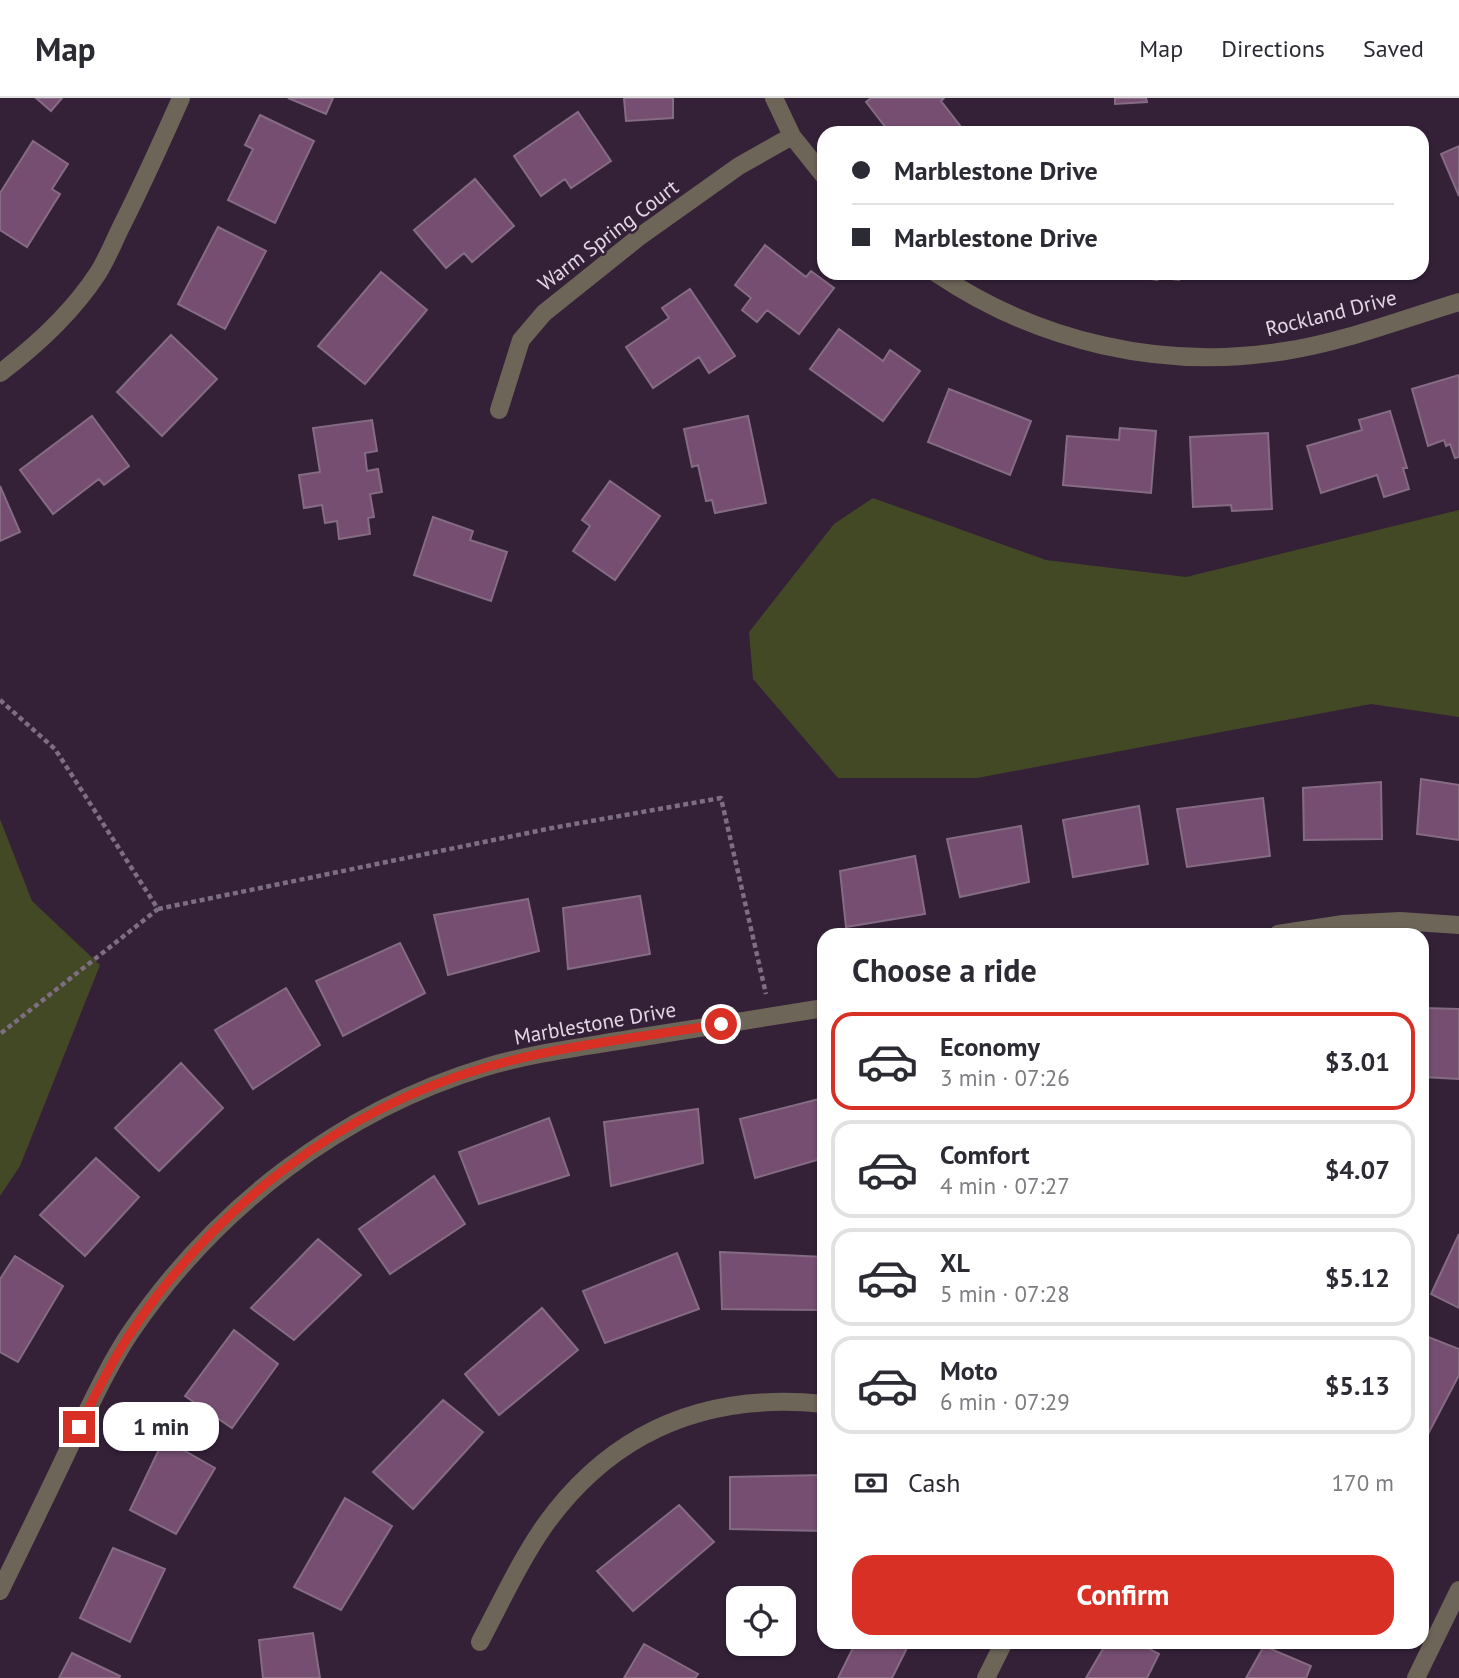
<!DOCTYPE html>
<html lang="en">
<head>
<meta charset="utf-8">
<style>
  body { margin:0; font-family:"PT Sans",sans-serif; background:#f7f7f7; color:#2b2b33; height:100vh; display:flex; flex-direction:column; font-size:26px; white-space:nowrap }
  * { box-sizing:border-box; margin:0 }
  p { font-size:23px; color:#7c7c81 }
  .icon { flex:none; width:38px; height:38px; fill:none; stroke:currentColor; stroke-width:2; stroke-linecap:round; stroke-linejoin:round }
  .map { position:relative; flex:1; overflow:hidden }
  .details { position:absolute; left:817px; top:830px; width:612px; height:721px; display:flex; flex-direction:column; background:#fff; border-radius:21px; box-shadow:0 2px 5px #0004 }
  .details>* { flex:none }
  .banner { position:absolute; left:817px; top:28px; width:612px; height:154px; border-radius:21px; box-shadow:0 2px 5px #0004; display:grid; align-content:center; height:154px; padding:0 35px; background:#fff }
  .fabs { position:absolute; left:726px; top:1488px; display:grid; gap:14px }
  .fabs a { display:grid; place-items:center; width:70px; height:70px; border-radius:14px; background:#fff; box-shadow:0 2px 5px #0004; font-size:35px }
  .end { position:absolute; width:32px; height:32px; margin:-16px; border:9px solid #d93025; background:#fff; box-shadow:0 0 0 4px #fff }
  .from { border-radius:50% }
  .bubble { position:absolute; height:49px; border-radius:21px; background:#fff; box-shadow:0 2px 5px #0004; font-size:23px; font-weight:800; line-height:49px; text-align:center }
  .banner b { display:flex; align-items:center; gap:24px; height:66px; font-size:26px }
  .banner b+b { border-top:2px solid #e1e1e2 }
  .banner i { width:18px; height:18px; background:#2b2b33 }
  ul { padding:0; list-style:none }
  li { display:flex; align-items:center; gap:21px; height:98px; margin:0 14px 10px; padding:0 21px; border:4px solid #e1e1e2; border-radius:21px }
  li div { flex:1 }
  li b { display:block; font-size:26px }
  li em { font-style:normal; font-weight:800 }
  li.on { border-color:#d93025 }
  li>.icon { width:63px; height:63px; stroke-width:1.5 }
  h2 { padding:0 35px; font-size:32px; line-height:84px }
  .pay { display:flex; align-items:center; gap:18px; height:77px; padding:0 35px; font-size:26px }
  .pay p { margin-inline-start:auto }
  .button { display:flex; gap:14px; margin-top:auto; padding:14px 35px }
  .button a { flex:1; height:80px; border-radius:21px; background:#d93025; color:#fff; font-size:28px; font-weight:800; line-height:80px; text-align:center }
  header { display:flex; align-items:center; gap:42px; box-sizing:border-box; height:98px; padding:0 35px; background:#fff; border-bottom:2px solid #e1e1e2 }
  header strong { font-size:33px }
  nav { display:flex; gap:38px; margin-inline-start:auto; font-size:24px }
  .map>svg:first-child { display:block }
  .green { fill:#434825 }
  .building { fill:#754e72; stroke:#856b83; stroke-width:2 }
  .lines { fill:none; stroke-linecap:round; stroke-linejoin:round }
  .path { stroke:#7e6e82; stroke-width:4.5; stroke-dasharray:5 3.5; stroke-linecap:butt }
  .minor { stroke:#6d6558; stroke-width:18 }
  .route { stroke:#d93025; stroke-width:9 }
  .labels { text-anchor:middle; dominant-baseline:central; stroke-width:5; stroke-linejoin:round; paint-order:stroke }
  .street-label { font-size:21px; fill:#e2d6e5; stroke:#342138 }
</style>
</head>
<body>
<header>
<strong>Map</strong>
<nav><a>Map</a><a>Directions</a><a>Saved</a></nav>
</header>
<div class="map">
<svg width="1459" height="1580" viewBox="0 0 1459 1580">
  <rect width="100%" height="100%" fill="#342138"/>
  <path class="green" d="M873 400 1046 462 1186 479 1459 412V619L1371 606 977 680H838L753 581 749 534 834 426Z
    M0 721 32 803 100 867 20 1068 0 1098Z"/>
  <path class="building" d="M36 0H62L51 13Z
    M288 0H333L326 16Z
    M624 0H673V20L626 23Z
    M871 0H944L941 3 962 30 956 35H890L866 4Z
    M1115 0H1146L1147 4 1115 6Z
    M578 14 611 63 571 90 565 81 541 98 514 58Z
    M260 17 314 43 275 125 228 102 253 51 245 47Z
    M33 43 68 66 52 91 60 96 27 149 0 132V95Z
    M1459 48V98L1441 56Z
    M475 81 514 128 472 164 464 155 446 170 414 132Z
    M218 129 266 153 225 231 178 206Z
    M765 147 806 179 811 173 834 190 799 236 767 212 757 224 742 212 751 200 735 187Z
    M381 174 427 212 365 286 318 248Z
    M1126 175H1180L1179 182 1162 180 1157 182 1125 177Z
    M690 191 735 258 709 275 699 259 653 290 626 249 669 220 662 210Z
    M839 231 883 263 890 252 920 273 883 323 810 271Z
    M171 237 217 281 162 338 117 294Z
    M1459 277V359L1455 360 1450 346 1446 348 1444 342 1428 348 1412 291Z
    M949 291 1031 323 1010 377 928 344Z
    M1390 313 1407 370H1403L1409 391 1384 399 1377 377 1321 395 1307 348 1362 332 1359 322Z
    M92 318 129 368 104 387 99 381 53 416 20 372Z
    M748 318 766 405 715 415 712 402 706 403 698 367 692 369 684 331Z
    M372 322 377 353 365 355 367 373 378 371 382 394 370 396 374 419 368 420 370 436 339 441 337 423 325 425 322 407 304 410 299 377 320 374 313 330Z
    M1120 330 1156 333 1151 395 1063 387 1067 338 1119 342Z
    M1268 335 1272 411 1232 413 1231 407 1193 409 1190 339Z
    M610 383 660 418 615 482 573 453 590 428 582 422Z
    M0 388 20 434 0 443Z
    M433 419 473 433 470 442 507 454 491 503 414 477Z
    M1421 681 1459 687V742L1417 736Z
    M1381 684 1382 741 1304 742 1303 690Z
    M1263 700 1270 758 1187 769 1177 711Z
    M1139 708 1148 766 1073 779 1063 722Z
    M1021 728 1029 784 960 799 947 741Z
    M915 758 925 816 846 829 840 773Z
    M640 798 650 856 568 871 563 810Z
    M528 801 539 853 448 877 434 817Z
    M400 845 425 895 343 938 316 883Z
    M286 890 320 947 253 991 215 932Z
    M1423 910 1459 911V981L1423 979Z
    M181 965 223 1010 159 1073 115 1030Z
    M819 1001 824 1026V1060L755 1080 740 1021Z
    M698 1011 703 1065 611 1088 604 1024Z
    M549 1020 569 1077 479 1106 459 1054Z
    M96 1060 139 1099 85 1158 40 1117Z
    M434 1078 465 1126 390 1176 359 1131Z
    M1459 1136V1210L1431 1196Z
    M318 1141 361 1177 294 1242 251 1210Z
    M720 1154 824 1159 821 1212 722 1211Z
    M677 1155 699 1211 605 1245 583 1193Z
    M15 1158 63 1188 18 1264 0 1254V1181Z
    M542 1210 578 1252 499 1317 465 1276Z
    M234 1232 278 1266 232 1330 185 1298Z
    M1423 1237 1459 1251V1277L1427 1338 1423 1335Z
    M443 1302 483 1334 413 1411 373 1374Z
    M164 1341 215 1370 176 1436 130 1412Z
    M824 1377V1433L730 1431V1379Z
    M345 1400 392 1428 341 1512 294 1489Z
    M679 1407 714 1444 633 1513 597 1473Z
    M113 1450 165 1471 130 1544 80 1520Z
    M313 1535 320 1580H263L259 1542Z
    M856 1544H910L892 1580H838Z
    M1107 1544H1136L1159 1556 1147 1580H1086Z
    M644 1546 698 1576 695 1580H624Z
    M1264 1548 1311 1568 1306 1580H1246Z
    M72 1555 120 1578 119 1580H59Z"/>
  <g class="lines">
    <path class="path" d="M0 602 55 651 158 811 0 936
      M158 811 552 730 721 700 766 896"/>
    <path class="minor" d="M774 0 792 38 824 78
      M936 175C1038 244 1163 273 1285 253 1344 244 1402 221 1459 204
      M0 275C37 247 72 215 98 175 107 161 114 143 122 127 143 85 162 43 181 0
      M499 312 521 242 544 215 639 139 739 68 792 38
      M1278 836 1343 826 1400 823 1459 827
      M0 1493C24 1444 48 1395 71 1346 90 1308 107 1270 130 1235 215 1110 340 1013 486 969 533 955 582 949 630 941 695 930 760 920 824 910
      M480 1544C500 1506 521 1461 545 1427 614 1331 708 1294 824 1306
      M986 1580 1004 1544
      M1416 1580 1459 1492"/>
  </g>
  <g class="lines">
    <path class="route" d="M79 1329C95 1298 110 1266 130 1236 213 1110 341 1011 487 969 563 947 643 939 721 926"/>
  </g>
  <g class="labels">
    <g class="street-label">
      <text transform="translate(608 137) rotate(-37)">Warm Spring Court</text>
      <text transform="translate(1331 215) rotate(-14)">Rockland Drive</text>
      <text transform="translate(595 925) rotate(-10)">Marblestone Drive</text>
    </g>
  </g>
</svg>
<div class="fabs">
<a><svg class="icon" aria-label="locate" viewBox="0 0 24 24"><circle cx="12" cy="12" r="6"/><path d="M12 2v4M12 18v4M2 12h4M18 12h4"/></svg></a>
</div>
<i class="end from" style="left:721px;top:926px"></i>
<i class="end" style="left:79px;top:1329px"></i>
<div class="bubble" style="left:103px;top:1304px;width:116px">1 min</div>
<div class="banner">
<b><i class="from"></i>Marblestone Drive</b>
<b><i></i>Marblestone Drive</b>
</div>
<section class="details">
<h2>Choose a ride</h2>
<ul>
<li class="on"><svg class="icon" aria-label="car" viewBox="0 0 24 24"><path d="M5 17H2v-5l4-1 3-4h7l3 4 3 1v5h-3M9 17h6M6 11h13"/><circle cx="7" cy="17" r="2"/><circle cx="17" cy="17" r="2"/></svg><div><b>Economy</b><p>3 min · 07:26</p></div><em>$3.01</em></li>
<li><svg class="icon" aria-label="car" viewBox="0 0 24 24"><path d="M5 17H2v-5l4-1 3-4h7l3 4 3 1v5h-3M9 17h6M6 11h13"/><circle cx="7" cy="17" r="2"/><circle cx="17" cy="17" r="2"/></svg><div><b>Comfort</b><p>4 min · 07:27</p></div><em>$4.07</em></li>
<li><svg class="icon" aria-label="car" viewBox="0 0 24 24"><path d="M5 17H2v-5l4-1 3-4h7l3 4 3 1v5h-3M9 17h6M6 11h13"/><circle cx="7" cy="17" r="2"/><circle cx="17" cy="17" r="2"/></svg><div><b>XL</b><p>5 min · 07:28</p></div><em>$5.12</em></li>
<li><svg class="icon" aria-label="car" viewBox="0 0 24 24"><path d="M5 17H2v-5l4-1 3-4h7l3 4 3 1v5h-3M9 17h6M6 11h13"/><circle cx="7" cy="17" r="2"/><circle cx="17" cy="17" r="2"/></svg><div><b>Moto</b><p>6 min · 07:29</p></div><em>$5.13</em></li>
</ul>
<div class="pay"><svg class="icon" aria-label="cash" viewBox="0 0 24 24"><path d="M3 7h18v10H3z"/><circle cx="12" cy="12" r="2"/></svg>Cash<p>170 m</p></div>
<div class="button"><a>Confirm</a></div>
</section>
</div>
</body>
</html>
